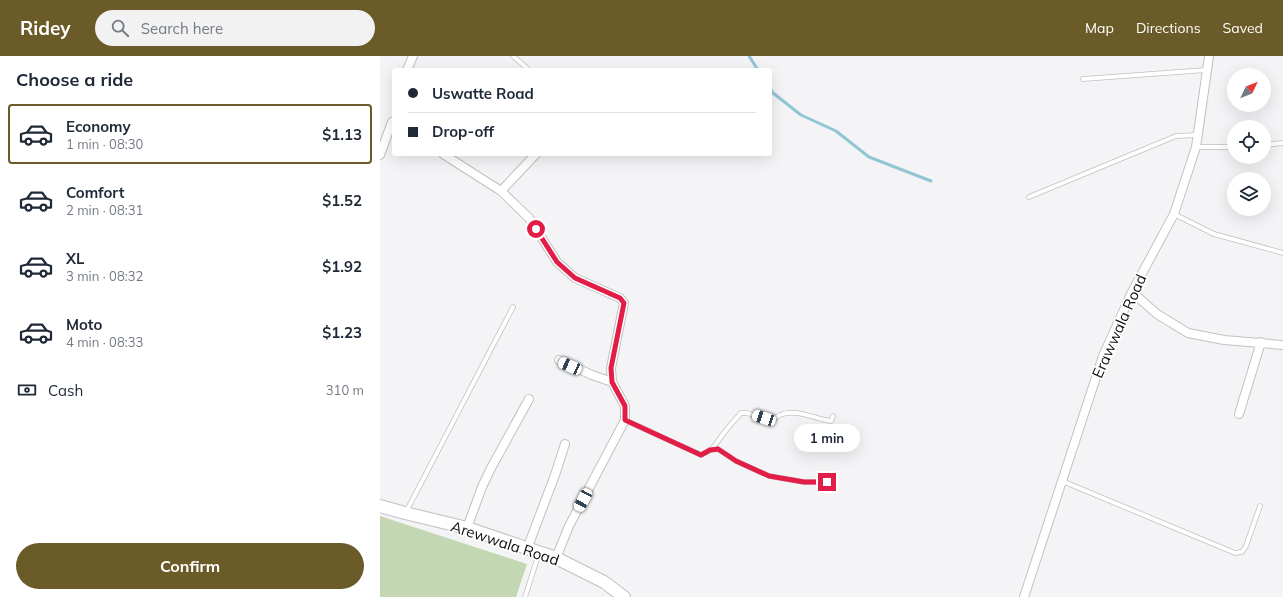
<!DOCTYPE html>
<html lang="en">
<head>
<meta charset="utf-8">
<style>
  body { margin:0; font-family:Mulish,sans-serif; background:#f2f2f3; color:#1f2937; height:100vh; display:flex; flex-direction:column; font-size:15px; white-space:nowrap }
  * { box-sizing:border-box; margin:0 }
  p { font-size:13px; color:#747a83 }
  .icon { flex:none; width:22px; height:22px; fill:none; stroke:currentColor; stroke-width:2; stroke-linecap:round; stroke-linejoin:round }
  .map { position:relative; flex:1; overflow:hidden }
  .side { display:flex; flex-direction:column; background:#fff; width:380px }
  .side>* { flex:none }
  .hud { position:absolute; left:12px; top:12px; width:380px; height:88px; border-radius:4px; box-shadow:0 4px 16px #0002; display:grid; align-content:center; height:88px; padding:0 16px; background:#fff }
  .needle { width:26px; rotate:47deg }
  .buttons { position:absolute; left:847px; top:12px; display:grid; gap:8px }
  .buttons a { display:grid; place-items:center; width:44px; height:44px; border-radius:50%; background:#fff; box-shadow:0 4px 16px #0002; font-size:20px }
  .end { position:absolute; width:18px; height:18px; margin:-9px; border:5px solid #e11d48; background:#fff; box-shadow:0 0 0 2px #fff }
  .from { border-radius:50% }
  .bubble { position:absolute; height:28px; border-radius:14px; background:#fff; box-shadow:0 4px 16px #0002; font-size:13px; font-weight:700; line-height:28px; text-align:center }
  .car { position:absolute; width:12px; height:24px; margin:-12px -6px; border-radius:5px; box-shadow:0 0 3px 1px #0007; background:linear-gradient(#fff 24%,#345 0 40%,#fff 0 76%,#345 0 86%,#fff 0) }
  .hud b { display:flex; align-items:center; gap:14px; height:38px; font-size:15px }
  .hud b+b { border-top:1px solid #e0e1e3 }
  .hud i { width:10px; height:10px; background:#1f2937 }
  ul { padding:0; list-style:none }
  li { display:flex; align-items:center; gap:12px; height:60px; margin:0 8px 6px; padding:0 8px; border:2px solid transparent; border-radius:4px }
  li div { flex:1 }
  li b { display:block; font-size:15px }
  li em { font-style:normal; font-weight:700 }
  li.active { border-color:#6a5b28 }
  li>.icon { width:36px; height:36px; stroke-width:1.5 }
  h2 { padding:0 16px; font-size:18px; line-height:48px }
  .pay { display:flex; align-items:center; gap:10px; height:44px; padding:0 16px; font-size:15px }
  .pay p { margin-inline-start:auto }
  .button { display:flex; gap:8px; margin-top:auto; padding:8px 16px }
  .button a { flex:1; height:46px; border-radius:24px; background:#6a5b28; color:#fff; font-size:16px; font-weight:700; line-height:46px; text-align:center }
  header { display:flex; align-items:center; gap:24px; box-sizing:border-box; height:56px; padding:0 20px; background:#6a5b28; color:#fff }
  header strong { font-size:19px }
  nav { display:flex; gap:22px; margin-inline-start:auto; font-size:14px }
  .search { width:280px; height:36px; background:#f2f2f3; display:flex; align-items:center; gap:10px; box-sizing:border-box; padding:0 14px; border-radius:22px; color:#747a83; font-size:15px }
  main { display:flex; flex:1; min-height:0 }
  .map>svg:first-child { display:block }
  .green { fill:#c3d8b2 }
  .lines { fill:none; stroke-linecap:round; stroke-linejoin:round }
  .stream { stroke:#92c6d3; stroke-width:3 }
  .lane-casing { stroke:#c1c1c3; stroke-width:5.5 }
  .street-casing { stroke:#c1c1c3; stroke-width:10 }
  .secondary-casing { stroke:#c1c1c3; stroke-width:14 }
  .lane { stroke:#fff; stroke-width:4 }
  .street { stroke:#fff; stroke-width:8 }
  .secondary { stroke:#fff; stroke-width:12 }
  .route { stroke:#e11d48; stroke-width:5 }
  .labels { text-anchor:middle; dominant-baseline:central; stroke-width:3.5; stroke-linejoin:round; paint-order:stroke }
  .street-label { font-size:15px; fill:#0f0f10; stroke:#fff }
</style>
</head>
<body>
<header>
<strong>Ridey</strong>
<div class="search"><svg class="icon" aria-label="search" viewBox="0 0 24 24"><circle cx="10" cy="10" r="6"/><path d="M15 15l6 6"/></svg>Search here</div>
<nav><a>Map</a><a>Directions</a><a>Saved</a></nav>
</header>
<main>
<section class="side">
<h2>Choose a ride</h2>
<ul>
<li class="active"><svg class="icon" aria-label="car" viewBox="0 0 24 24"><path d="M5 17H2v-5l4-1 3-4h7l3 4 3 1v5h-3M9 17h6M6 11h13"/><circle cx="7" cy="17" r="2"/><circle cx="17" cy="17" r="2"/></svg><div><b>Economy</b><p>1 min · 08:30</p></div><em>$1.13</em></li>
<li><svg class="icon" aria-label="car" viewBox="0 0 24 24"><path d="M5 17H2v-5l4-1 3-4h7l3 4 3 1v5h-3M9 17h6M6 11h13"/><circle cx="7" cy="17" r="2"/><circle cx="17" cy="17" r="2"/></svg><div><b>Comfort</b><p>2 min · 08:31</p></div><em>$1.52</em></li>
<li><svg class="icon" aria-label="car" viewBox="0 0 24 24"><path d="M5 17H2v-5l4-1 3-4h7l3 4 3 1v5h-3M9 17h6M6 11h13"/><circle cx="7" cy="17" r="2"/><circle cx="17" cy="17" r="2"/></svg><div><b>XL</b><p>3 min · 08:32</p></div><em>$1.92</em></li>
<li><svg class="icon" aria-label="car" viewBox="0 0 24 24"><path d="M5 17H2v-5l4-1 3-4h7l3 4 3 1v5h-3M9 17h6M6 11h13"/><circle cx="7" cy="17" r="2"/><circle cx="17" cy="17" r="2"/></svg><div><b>Moto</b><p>4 min · 08:33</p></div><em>$1.23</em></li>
</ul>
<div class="pay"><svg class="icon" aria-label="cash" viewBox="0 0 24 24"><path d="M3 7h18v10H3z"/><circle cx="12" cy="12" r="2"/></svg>Cash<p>310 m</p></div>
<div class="button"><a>Confirm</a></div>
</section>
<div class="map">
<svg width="903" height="541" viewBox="0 0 903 541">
  <rect width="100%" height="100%" fill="#f4f4f6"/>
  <path class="green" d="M0 460 147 508 136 541H0Z"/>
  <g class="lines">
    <path class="stream" d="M369 0 378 14
      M390 32 393 37 421 59 456 75 489 101 551 125"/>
    <defs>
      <path id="lane" d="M133 0 149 14
        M703 23 826 14
        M884 89 903 87
        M816 91H854
        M649 141 796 80 818 79
        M794 158 834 178 903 197
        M245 364 321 399C335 393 335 388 344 377 349 370 355 364 361 357H367L392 365C395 363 397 360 400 359 415 352 435 363 451 365L453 360
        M331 394 338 393 356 405 389 420 424 426H447
        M682 425 855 497 862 496 866 490 880 450
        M26 456 133 251
        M145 541 159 497"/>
      <path id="street" d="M27 14 33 0
        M63 98 121 135 149 162 177 206 195 222 240 242 244 247 231 312 232 326 245 350V364L189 470 176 502
        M0 99 12 66
        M121 135 156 98
        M752 236 777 258 808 277 844 284 903 289
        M179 304 212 319 232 326
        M859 358 881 286
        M87 472 102 431 110 414 149 343
        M147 493 175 419 185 388
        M644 541 723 300 752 236 794 158 816 91 829 0"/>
      <path id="secondary" d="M0 450 25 457 87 472 176 502 224 526 244 541"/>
    </defs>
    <use href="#lane" class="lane-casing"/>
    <use href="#street" class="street-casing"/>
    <use href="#secondary" class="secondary-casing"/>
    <use href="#lane" class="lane"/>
    <use href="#street" class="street"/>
    <use href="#secondary" class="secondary"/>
  </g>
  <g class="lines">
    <path class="route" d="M156 173 177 206 195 222 240 242 244 247 231 312 232 326 245 350V364L321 399 330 394 338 393 356 405 389 420 424 426H447"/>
  </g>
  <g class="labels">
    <g class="street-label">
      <text transform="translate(739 270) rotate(-66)">Erawwala Road</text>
      <text transform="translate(125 487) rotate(18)">Arewwala Road</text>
    </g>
  </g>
</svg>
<div class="buttons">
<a><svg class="needle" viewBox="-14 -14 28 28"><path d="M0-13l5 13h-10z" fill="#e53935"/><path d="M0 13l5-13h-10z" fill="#747a83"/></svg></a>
<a><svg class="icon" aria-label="locate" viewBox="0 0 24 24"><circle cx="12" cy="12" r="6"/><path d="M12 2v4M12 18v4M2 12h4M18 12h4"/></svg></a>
<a><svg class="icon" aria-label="layers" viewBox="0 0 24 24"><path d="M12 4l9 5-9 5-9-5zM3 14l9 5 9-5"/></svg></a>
</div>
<i class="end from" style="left:156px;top:173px"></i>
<i class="end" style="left:447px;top:426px"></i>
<div class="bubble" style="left:414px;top:368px;width:66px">1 min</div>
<i class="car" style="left:190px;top:310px;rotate:294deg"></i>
<i class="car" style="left:384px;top:362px;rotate:288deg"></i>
<i class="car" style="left:203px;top:444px;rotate:208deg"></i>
<div class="hud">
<b><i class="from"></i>Uswatte Road</b>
<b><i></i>Drop-off</b>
</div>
</div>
</main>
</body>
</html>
